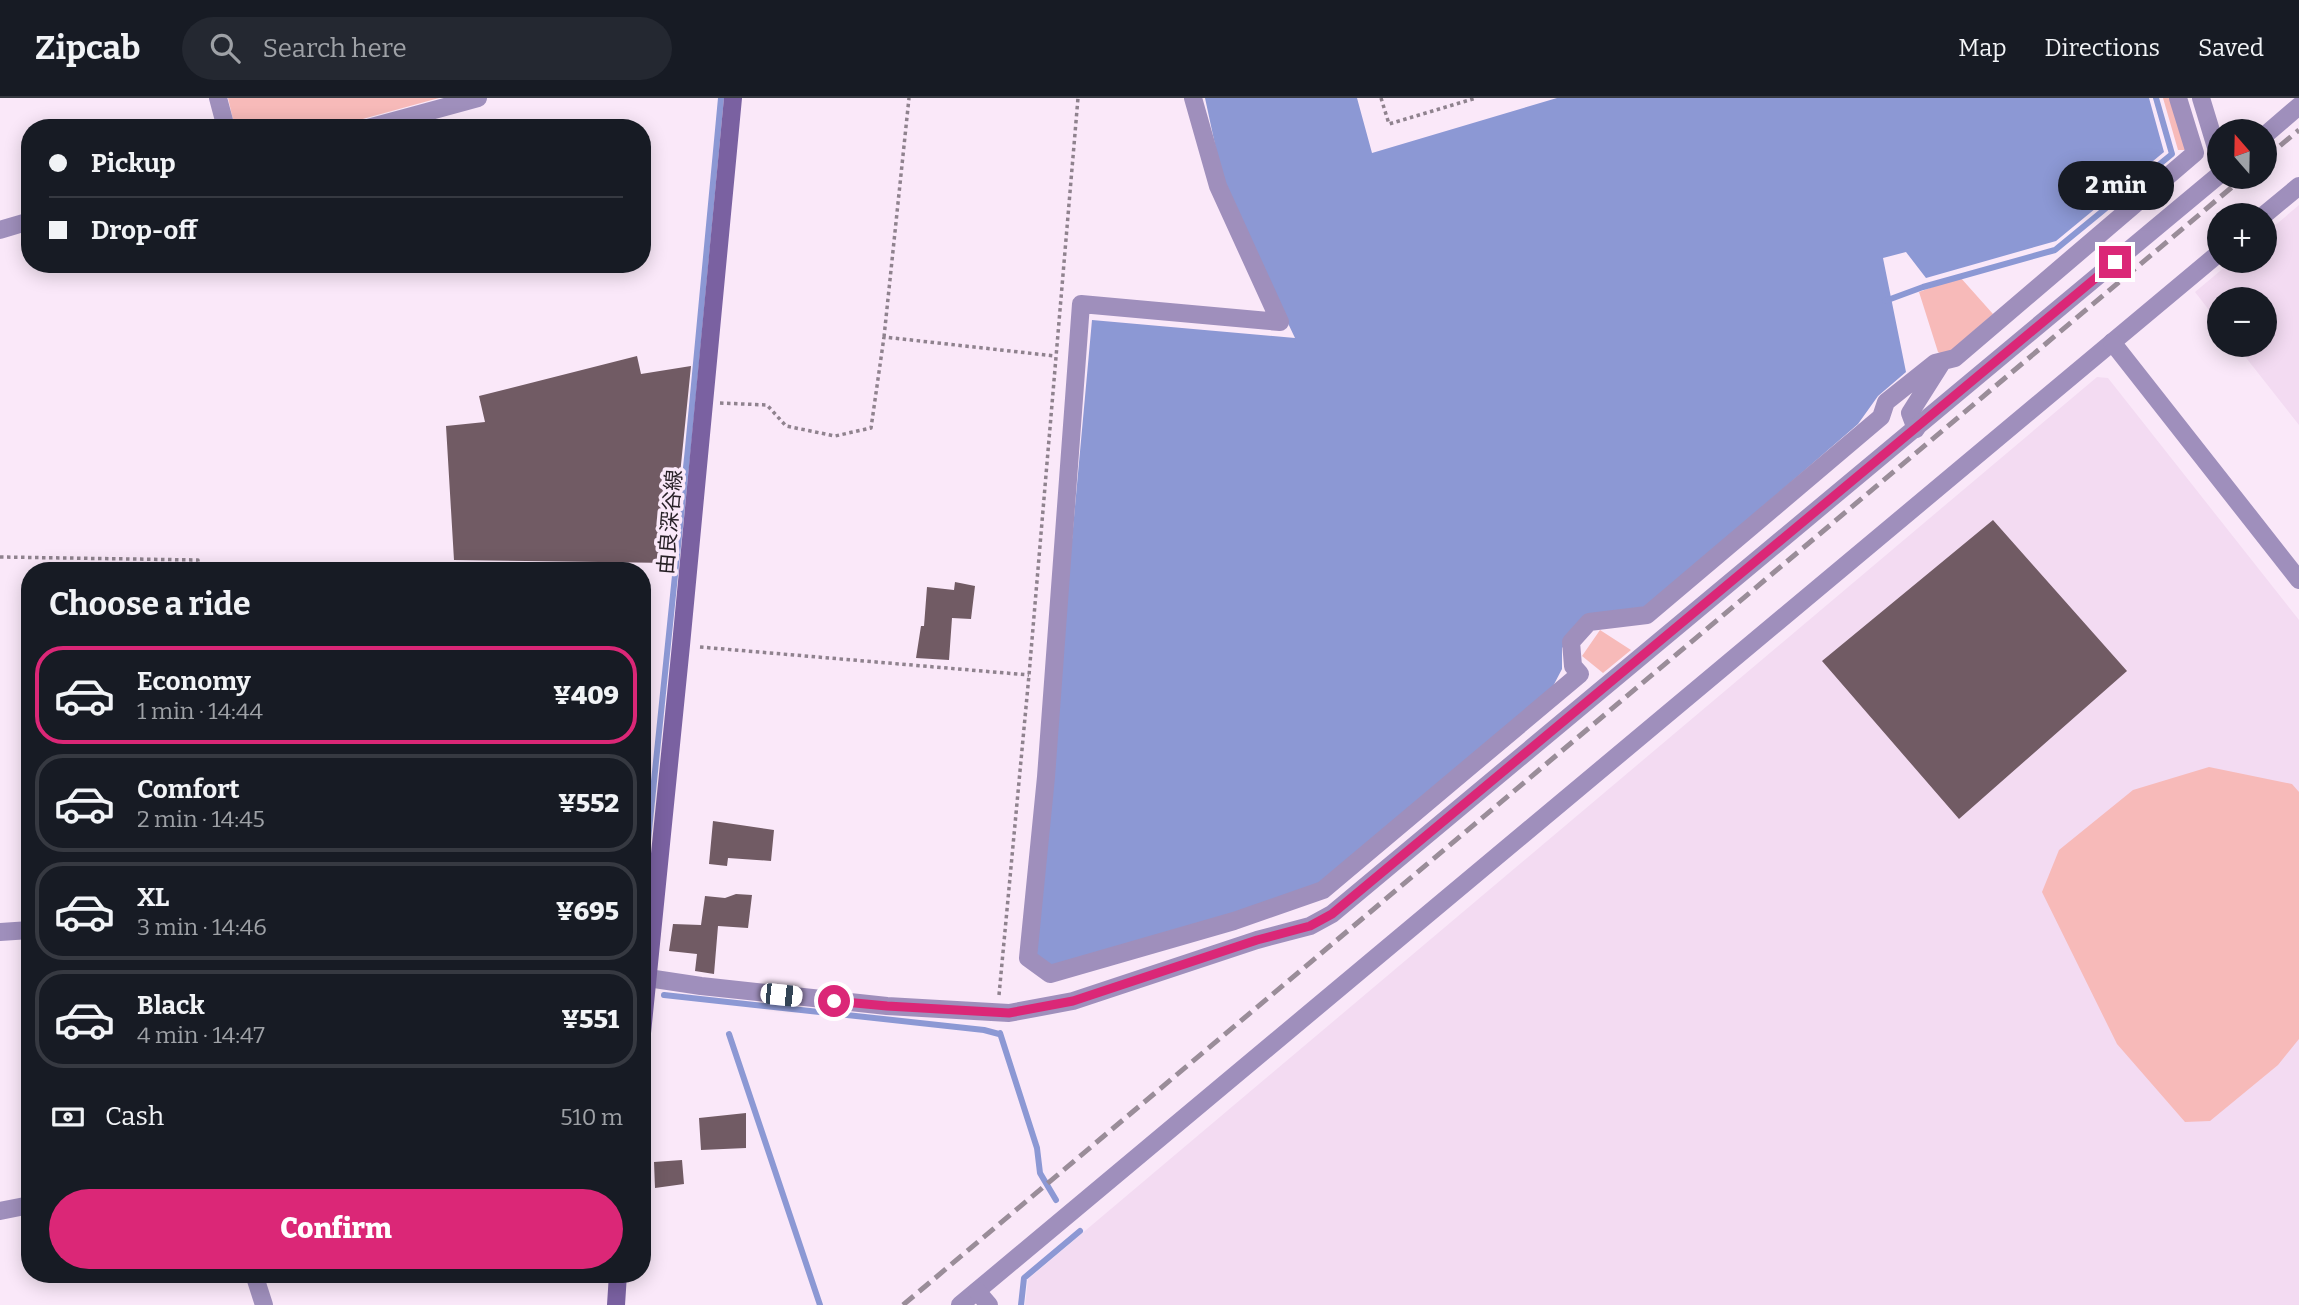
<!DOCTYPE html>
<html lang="en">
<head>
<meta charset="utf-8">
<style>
  body { margin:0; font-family:Bitter,"Noto Sans JP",serif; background:#242831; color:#f1f3f6; height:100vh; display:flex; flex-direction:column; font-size:26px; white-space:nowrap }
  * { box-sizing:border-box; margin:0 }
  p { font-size:23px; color:#9ea1a6 }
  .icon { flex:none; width:38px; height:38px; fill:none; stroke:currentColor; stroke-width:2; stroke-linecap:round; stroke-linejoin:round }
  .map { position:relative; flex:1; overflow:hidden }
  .drawer { position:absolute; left:21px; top:464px; width:630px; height:721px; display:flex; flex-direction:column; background:#171b24; border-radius:28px; box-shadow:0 4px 18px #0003 }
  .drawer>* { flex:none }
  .guide { position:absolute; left:21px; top:21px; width:630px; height:154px; border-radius:28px; box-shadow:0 4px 18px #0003; display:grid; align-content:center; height:154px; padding:0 28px; background:#171b24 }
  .needle { width:46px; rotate:340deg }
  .fabs { position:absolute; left:2207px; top:21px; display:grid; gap:14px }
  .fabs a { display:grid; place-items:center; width:70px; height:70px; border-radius:50%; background:#171b24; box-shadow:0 4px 18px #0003; font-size:35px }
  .end { position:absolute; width:32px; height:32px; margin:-16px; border:9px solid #db2777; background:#fff; box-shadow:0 0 0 4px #fff }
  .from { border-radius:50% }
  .bubble { position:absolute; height:49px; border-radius:24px; background:#171b24; box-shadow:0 4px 18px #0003; font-size:23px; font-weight:800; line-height:49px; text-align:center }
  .car { position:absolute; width:21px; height:42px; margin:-21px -10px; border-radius:9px; box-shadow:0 0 5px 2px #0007; background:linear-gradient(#fff 24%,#345 0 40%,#fff 0 76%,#345 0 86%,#fff 0) }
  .guide b { display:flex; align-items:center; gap:24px; height:66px; font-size:26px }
  .guide b+b { border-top:2px solid #363941 }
  .guide i { width:18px; height:18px; background:#f1f3f6 }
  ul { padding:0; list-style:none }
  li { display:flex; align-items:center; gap:21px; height:98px; margin:0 14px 10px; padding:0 14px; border:4px solid #363941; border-radius:28px }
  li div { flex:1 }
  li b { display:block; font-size:26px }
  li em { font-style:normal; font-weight:800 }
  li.on { border-color:#db2777 }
  li>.icon { width:63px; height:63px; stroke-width:1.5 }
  h2 { padding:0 28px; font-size:32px; line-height:84px }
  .pay { display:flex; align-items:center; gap:18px; height:77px; padding:0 28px; font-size:26px }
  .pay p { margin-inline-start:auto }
  .button { display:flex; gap:14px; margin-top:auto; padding:14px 28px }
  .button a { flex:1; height:80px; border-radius:42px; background:#db2777; color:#fff; font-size:28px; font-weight:800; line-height:80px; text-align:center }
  header { display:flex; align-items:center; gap:42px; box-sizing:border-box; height:98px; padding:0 35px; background:#171b24; border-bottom:2px solid #363941 }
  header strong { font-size:33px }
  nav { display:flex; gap:38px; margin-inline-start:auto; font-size:24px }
  .search { width:490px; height:63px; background:#242831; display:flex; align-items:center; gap:18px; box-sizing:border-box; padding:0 24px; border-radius:38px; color:#9ea1a6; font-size:26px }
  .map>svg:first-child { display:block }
  .built { fill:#f3dbf2 }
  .green { fill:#f7bab9 }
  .water { fill:#8c98d4 }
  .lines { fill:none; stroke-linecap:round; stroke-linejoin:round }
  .stream { stroke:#8c98d4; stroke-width:6 }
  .building { fill:#715b64 }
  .path { stroke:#8f828e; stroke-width:3.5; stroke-dasharray:3.5 3.5; stroke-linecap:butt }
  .pedestrian { stroke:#9f8fbc; stroke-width:18 }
  .minor { stroke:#9f8fbc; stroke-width:18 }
  .tertiary { stroke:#9f8fbc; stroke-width:18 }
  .secondary { stroke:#7a61a1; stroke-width:18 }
  .rail { stroke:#9a8d99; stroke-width:5; stroke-dasharray:14 7; stroke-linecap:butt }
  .route { stroke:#db2777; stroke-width:9 }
  .labels { text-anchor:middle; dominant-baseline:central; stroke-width:7; stroke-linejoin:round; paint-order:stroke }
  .street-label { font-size:21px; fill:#282127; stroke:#fae8f9 }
</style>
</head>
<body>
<header>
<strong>Zipcab</strong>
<div class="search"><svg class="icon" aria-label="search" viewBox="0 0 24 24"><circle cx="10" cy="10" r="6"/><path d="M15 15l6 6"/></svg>Search here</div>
<nav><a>Map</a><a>Directions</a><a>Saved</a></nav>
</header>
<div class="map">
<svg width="2299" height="1207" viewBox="0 0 2299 1207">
  <rect width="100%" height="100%" fill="#fae8f9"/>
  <path class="built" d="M2299 107V327L2236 247H2264V201H2219V225L2195 194 2232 163H2264L2265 136Z
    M2097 279 2108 280 2299 522V1207H1025L1028 1181Z"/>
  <path class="green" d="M228 0H439L330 30H235Z
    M2163 0H2172L2188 52H2178Z
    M1960 179 1993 216 1945 258 1938 254 1919 194Z
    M1600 532 1631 552 1603 575 1582 558Z
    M2209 669 2292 686 2299 694V941L2278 967 2210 1023 2185 1024 2117 946 2042 794 2059 752 2133 692Z"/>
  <path class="water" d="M1205 0H1357L1372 55 1557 0H2149L2164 54 2056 143 1926 180 1906 154 1883 160 1906 274 1878 298 1858 326 1643 512 1590 519 1562 550V571L1550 594 1318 788 1053 871 1034 858 1092 222 1295 240 1225 93Z"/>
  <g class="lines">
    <path class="stream" d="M1885 203 1923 189 2055 152 2172 56 2156 0
      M642 801 688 350 721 0
      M664 897 984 932 999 936
      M1000 935 1037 1050 1040 1075 1056 1102
      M729 936 820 1207
      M1021 1207 1024 1180 1080 1133"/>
  </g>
  <path class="building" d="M637 258 641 276 691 268 671 465 454 462 446 328 485 324 479 298Z
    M1993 422 2127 573 1959 721 1822 563Z
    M955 484 975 488 971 521 952 520 949 562 916 560 921 528H924L927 489 954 492Z
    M713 723 774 732 771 763 728 760 727 768 709 766Z
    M736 796 752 797 748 830 718 828 714 876 695 873 697 856 669 853 673 826 701 827 705 798 725 800Z
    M746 1015V1050L701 1052 699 1020Z
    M682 1062 684 1086 655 1090 654 1064Z"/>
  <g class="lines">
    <path class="path" d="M1381 0 1389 26 1476 0
      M884 239 909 0
      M720 305 767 307 786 328 835 338 871 330 884 239 1055 258
      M0 459 198 462V472
      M700 549 1029 577
      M999 897 1029 577 1078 0"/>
    <path class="pedestrian" d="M1193 0 1218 88 1280 224 1081 206 1046 679 1028 860 1050 876 1234 823 1323 792 1580 576 1573 568 1571 544 1589 524 1647 517 1881 319 1886 304 1935 265 1955 260 2195 55 2178 0
      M1916 331 1910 315 1941 266"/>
    <path class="minor" d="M218 0 226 30
      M2201 0 2219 59
      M368 30 478 0
      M2264 38 2299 8
      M2264 117 2299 88
      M0 132 30 123
      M0 834 30 832
      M648 880 701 888 887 908 1009 915 1073 903 1257 842 1310 828 1332 816 2219 77
      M0 1113 30 1107
      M254 1176 264 1207
      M960 1207 2219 155"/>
    <path class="tertiary" d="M2112 244 2299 482
      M977 1193 989 1207"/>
    <path class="secondary" d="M642 935 681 547 733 0
      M616 1207 618 1176"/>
    <path class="rail" d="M2264 61 2299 32
      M903 1207 2244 79"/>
  </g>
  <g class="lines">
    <path class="route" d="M834 903 887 908 1009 915 1073 903 1257 842 1310 828 1332 816 2115 164"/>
  </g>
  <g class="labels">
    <g class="street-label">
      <text transform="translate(670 424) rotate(-85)">由良深谷線</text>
    </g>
  </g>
</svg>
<div class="fabs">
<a><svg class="needle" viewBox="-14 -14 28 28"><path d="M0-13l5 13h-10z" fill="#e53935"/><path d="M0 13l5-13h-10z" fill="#9ea1a6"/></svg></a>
<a>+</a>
<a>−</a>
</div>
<i class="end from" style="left:834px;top:903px"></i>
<i class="end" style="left:2115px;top:164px"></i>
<div class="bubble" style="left:2058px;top:63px;width:116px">2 min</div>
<i class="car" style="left:781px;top:897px;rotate:96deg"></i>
<div class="guide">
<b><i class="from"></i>Pickup</b>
<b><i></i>Drop-off</b>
</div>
<section class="drawer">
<h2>Choose a ride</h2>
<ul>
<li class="on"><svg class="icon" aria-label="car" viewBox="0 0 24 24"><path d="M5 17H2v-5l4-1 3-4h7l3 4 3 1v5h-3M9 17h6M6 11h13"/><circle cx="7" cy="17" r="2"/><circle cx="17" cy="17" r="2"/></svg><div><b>Economy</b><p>1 min · 14:44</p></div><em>¥409</em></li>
<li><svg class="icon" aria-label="car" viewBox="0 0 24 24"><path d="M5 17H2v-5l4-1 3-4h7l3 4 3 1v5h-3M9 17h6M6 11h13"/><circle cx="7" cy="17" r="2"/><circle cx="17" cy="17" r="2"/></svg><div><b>Comfort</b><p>2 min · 14:45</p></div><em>¥552</em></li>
<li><svg class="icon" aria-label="car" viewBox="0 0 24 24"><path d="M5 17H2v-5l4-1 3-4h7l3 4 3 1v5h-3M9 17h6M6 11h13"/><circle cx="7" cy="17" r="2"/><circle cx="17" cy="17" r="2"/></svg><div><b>XL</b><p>3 min · 14:46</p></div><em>¥695</em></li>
<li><svg class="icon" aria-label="car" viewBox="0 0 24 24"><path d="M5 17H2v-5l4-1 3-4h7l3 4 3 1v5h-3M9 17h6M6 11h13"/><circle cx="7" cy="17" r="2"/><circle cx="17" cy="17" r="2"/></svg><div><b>Black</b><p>4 min · 14:47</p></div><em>¥551</em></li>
</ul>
<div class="pay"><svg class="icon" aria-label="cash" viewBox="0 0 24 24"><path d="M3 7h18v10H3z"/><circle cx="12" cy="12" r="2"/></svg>Cash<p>510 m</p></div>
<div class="button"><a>Confirm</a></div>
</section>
</div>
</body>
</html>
